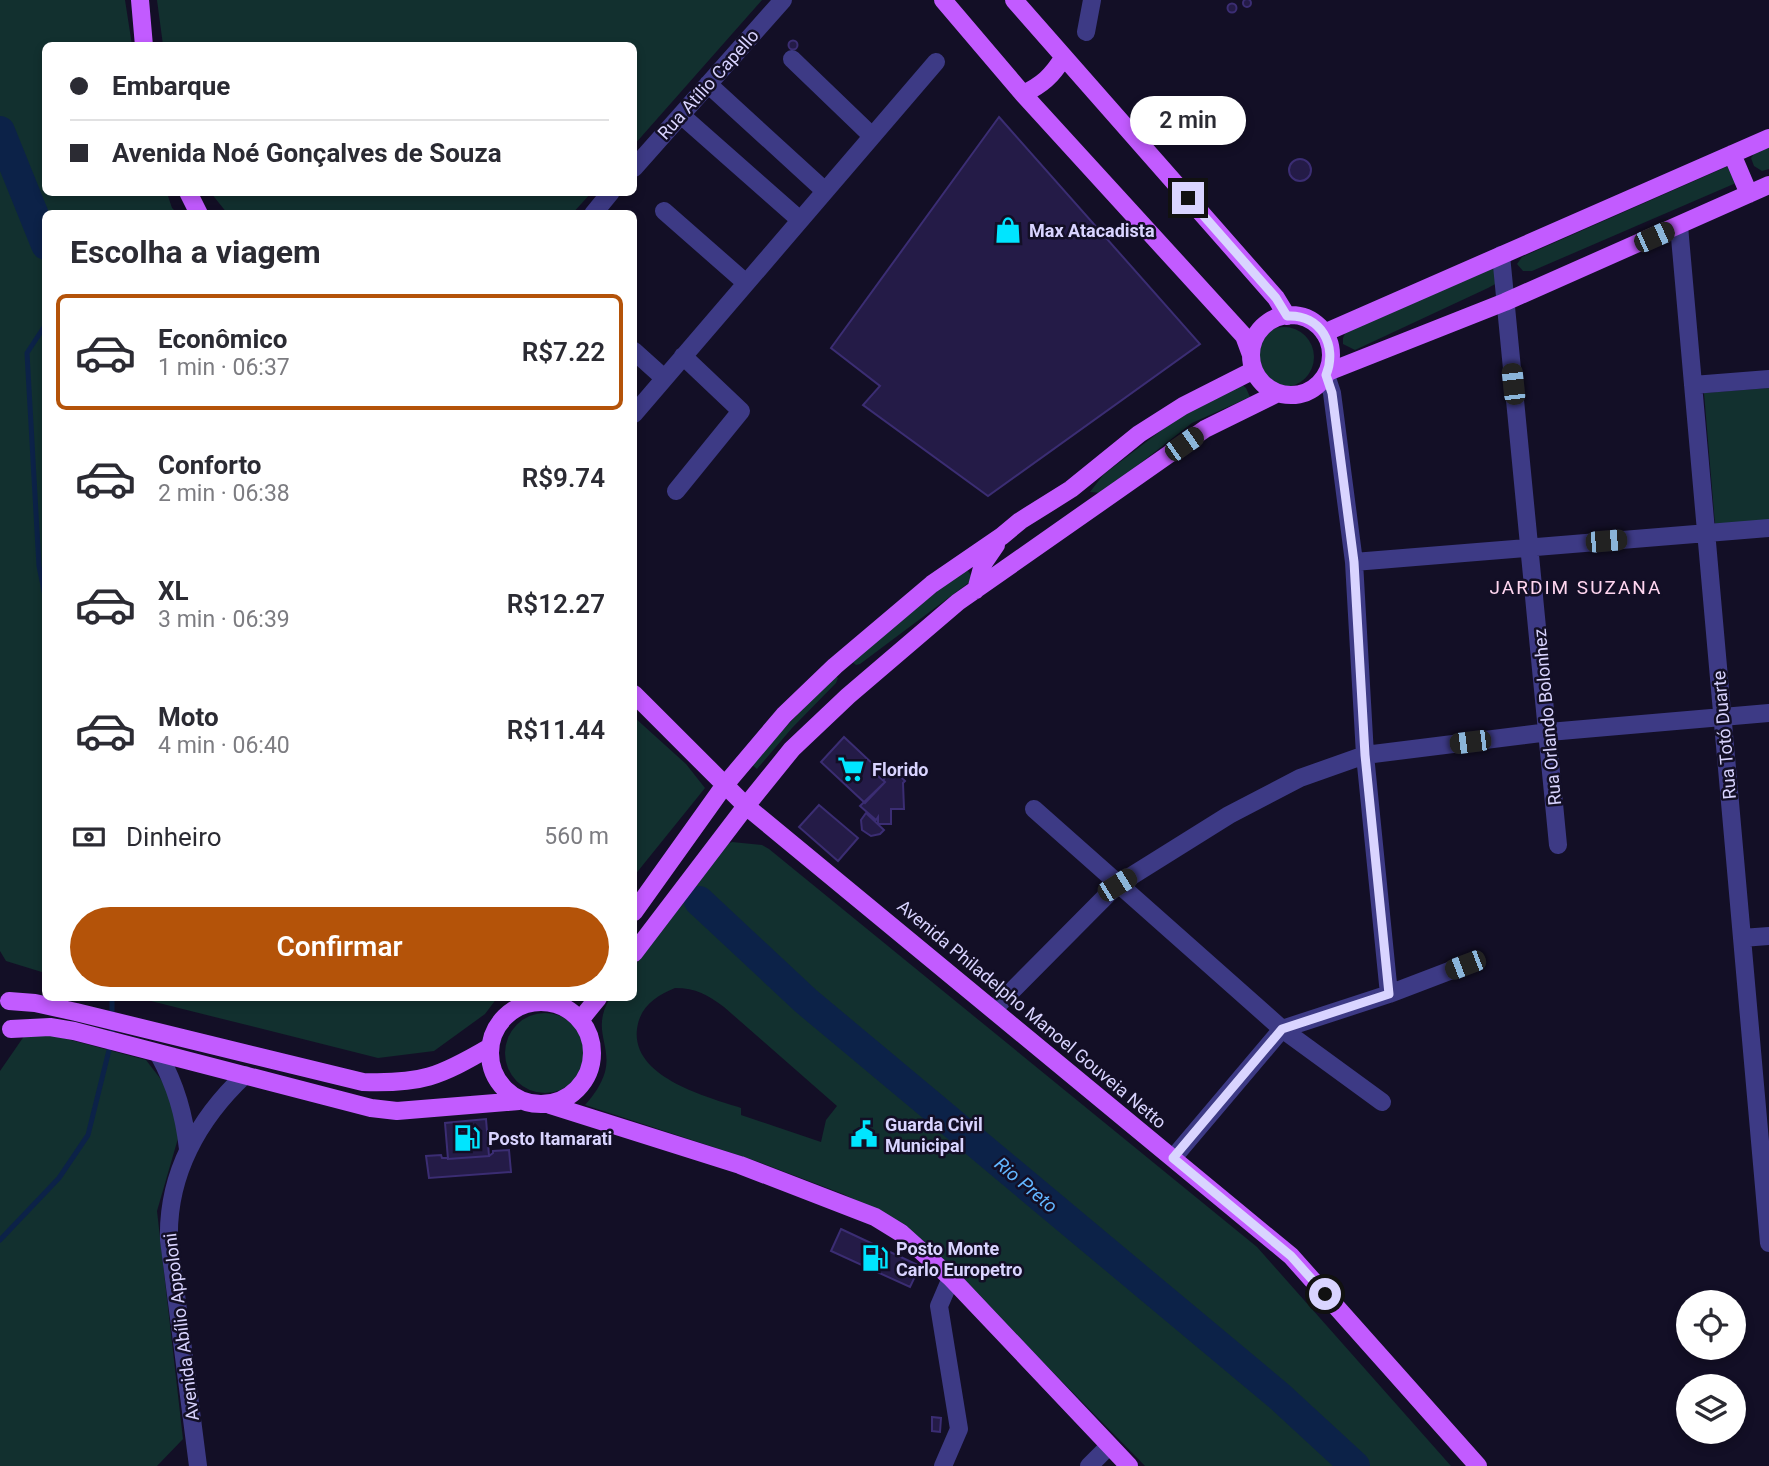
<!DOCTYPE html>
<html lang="pt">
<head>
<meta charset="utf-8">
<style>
  body { margin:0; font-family:Roboto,sans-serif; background:#f2f2f3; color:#2b2b33; height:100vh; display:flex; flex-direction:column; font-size:26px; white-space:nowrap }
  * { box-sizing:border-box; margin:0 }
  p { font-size:23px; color:#7c7c81 }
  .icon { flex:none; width:38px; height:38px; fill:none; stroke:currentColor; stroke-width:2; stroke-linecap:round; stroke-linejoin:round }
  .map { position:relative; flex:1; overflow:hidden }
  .side { position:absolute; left:42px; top:210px; width:595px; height:791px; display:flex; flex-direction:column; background:#fff; border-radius:10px; box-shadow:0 4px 10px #0003 }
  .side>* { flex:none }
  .hud { position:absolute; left:42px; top:42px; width:595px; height:154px; border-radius:10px; box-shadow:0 4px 10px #0003; display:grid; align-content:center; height:154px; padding:0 28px; background:#fff }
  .tools { position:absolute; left:1676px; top:1290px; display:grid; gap:14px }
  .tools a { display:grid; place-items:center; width:70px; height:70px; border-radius:50%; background:#fff; box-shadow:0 4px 10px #0003; font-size:35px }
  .end { position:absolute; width:32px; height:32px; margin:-16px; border:9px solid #d9d4ff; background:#111; box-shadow:0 0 0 4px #111 }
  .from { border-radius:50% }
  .bubble { position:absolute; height:49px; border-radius:24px; background:#fff; box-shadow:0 4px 10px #0003; font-size:23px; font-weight:600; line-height:49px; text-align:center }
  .car { position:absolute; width:21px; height:42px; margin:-21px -10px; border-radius:9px; box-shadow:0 0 5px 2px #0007; background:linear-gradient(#222 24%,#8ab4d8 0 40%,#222 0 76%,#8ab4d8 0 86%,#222 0) }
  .hud b { display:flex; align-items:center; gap:24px; height:66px; font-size:26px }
  .hud b+b { border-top:2px solid #e1e1e2 }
  .hud i { width:18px; height:18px; background:#2b2b33 }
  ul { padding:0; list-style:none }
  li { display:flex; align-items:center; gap:21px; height:116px; margin:0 14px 10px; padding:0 14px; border:4px solid transparent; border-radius:10px }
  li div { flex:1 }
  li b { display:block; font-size:26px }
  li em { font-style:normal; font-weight:600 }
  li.on { border-color:#b45309 }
  li>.icon { width:63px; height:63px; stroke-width:1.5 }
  h2 { padding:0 28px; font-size:32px; line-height:84px }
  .pay { display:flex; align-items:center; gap:18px; height:77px; padding:0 28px; font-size:26px }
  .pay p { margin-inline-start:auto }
  .action { display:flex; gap:14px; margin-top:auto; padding:14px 28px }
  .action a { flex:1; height:80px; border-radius:42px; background:#b45309; color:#fff; font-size:28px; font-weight:600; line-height:80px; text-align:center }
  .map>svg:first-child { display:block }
  .green { fill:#12302f; fill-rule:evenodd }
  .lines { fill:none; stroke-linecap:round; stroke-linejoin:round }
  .stream { stroke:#0c2248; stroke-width:5 }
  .river { stroke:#0c2248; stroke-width:30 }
  .building { fill:#241b47; stroke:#3b2d73; stroke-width:2 }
  .minor { stroke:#3d3a85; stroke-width:18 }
  .major { stroke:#c25bff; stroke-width:18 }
  .route { stroke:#d9d4ff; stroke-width:9 }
  .labels { text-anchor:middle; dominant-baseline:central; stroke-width:5; stroke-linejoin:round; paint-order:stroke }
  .street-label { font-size:18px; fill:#d9d4ff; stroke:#130f26 }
  .poi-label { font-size:18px; font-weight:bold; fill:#d9d4ff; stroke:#130f26; text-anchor:start }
  .neighbourhood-label { font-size:19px; letter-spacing:2px; fill:#ffd6f0; stroke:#130f26 }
  .water-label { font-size:19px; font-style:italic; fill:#62b6ff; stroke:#130f26 }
</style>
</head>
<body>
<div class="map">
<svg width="1769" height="1466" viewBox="0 0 1769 1466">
  <rect width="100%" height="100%" fill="#130f26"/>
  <path class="green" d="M0 0H125L132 45 46 46V192L167 193 172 208 177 213 46 214 45 973 6 961 0 951Z
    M157 0H762L634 145V46L163 45Z
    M1769 145V169L1762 171 1754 166 1751 158 1756 151Z
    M1734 166 1736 183 1532 271H1523L1517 264 1522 257 1726 167Z
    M211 193H591L572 214 227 213Z
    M1491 267 1499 274V282L1488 288 1355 350 1343 344V338L1346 331Z
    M1254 357a30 30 0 1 1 60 0a30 30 0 1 1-60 0Z
    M1240 383 1246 388 1250 397 1192 423 1102 493 1090 492 1103 475 1189 409Z
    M1769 388V520L1715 524 1704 393Z
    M962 571H968L971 575V581L860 664 856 665 851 661Z
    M835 675 838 678 836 683 792 728 757 769 751 764Z
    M634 717 686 764 705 788 634 876Z
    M732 842 762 845 769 849 1257 1247 1451 1466H1145L941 1258 892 1218 843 1194 759 1162 585 1105C594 1095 601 1085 605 1072 612 1044 591 1030 610 998H634V966L726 845ZM675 988C696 988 708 995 724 1007L837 1106 826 1120 821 1142 741 1115V1108C706 1097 631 1077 637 1029 640 1006 656 996 675 988Z
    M139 998H497L485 1014 434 1051 378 1058Z
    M505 1053a40 40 0 1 1 80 0a40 40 0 1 1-80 0Z
    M29 1029 146 1060 173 1095 179 1135 157 1211 183 1439 157 1466H0V1071Z"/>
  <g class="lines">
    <path class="stream" d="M46 324 27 353 39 566 46 601
      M0 1240 59 1178 88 1135 112 1038V998"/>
    <path class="river" d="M0 131 46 245
      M699 901 806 1001 1279 1396 1355 1466"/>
  </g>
  <path class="building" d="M1243 3a4 4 0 1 1 8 0a4 4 0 1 1-8 0Z
    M1227.5 8a4.5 4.5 0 1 1 9 0a4.5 4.5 0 1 1-9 0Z
    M788.5 45a4.5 4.5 0 1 1 9 0a4.5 4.5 0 1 1-9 0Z
    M999 117 1200 344 988 496 863 405 880 386 831 348Z
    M1289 170a11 11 0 1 1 22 0a11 11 0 1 1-22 0Z
    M844 737 876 767 872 771 885 782 865 803 821 762Z
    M893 769 905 781 903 783 904 809H891V824H878V817L876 820 860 806 885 782 883 780Z
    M819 805 858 838 838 861 799 827Z
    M866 813 884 830 880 834 871 836 862 830 861 820Z
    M486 1119 489 1156 448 1159 445 1123Z
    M509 1150 511 1172 429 1178 426 1156 441 1155 442 1158H448V1159L489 1156 493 1153V1151Z
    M841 1229 920 1266 910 1287 831 1251Z
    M932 1417 941 1418 940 1432 932 1431Z"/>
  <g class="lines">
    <path class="minor" d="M1086 32 1092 0
      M792 59 872 136
      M708 84 825 191
      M681 115 800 220
      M634 168 783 0
      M664 211 746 283
      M593 214 611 192
      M1679 226 1769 1243
      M1501 255 1558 845
      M634 351 664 378
      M1326 375 1332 393 1354 562 1365 755 1389 994
      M1693 385 1769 379
      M634 414 936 62
      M676 491 741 411 683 356
      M1354 562 1769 528
      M1034 809 1282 1029 1382 1102
      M1742 938 1769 936
      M994 1009 1117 885 1229 815 1300 778 1365 755 1549 732 1769 713
      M159 1055C176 1086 184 1114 188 1149
      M1173 1158 1282 1029 1389 994 1465 965
      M198 1466 169 1240C167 1175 198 1119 245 1075
      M943 1466 959 1429 939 1306 951 1278
      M1089 1466 1109 1446"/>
    <path class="major" d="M140 0 144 46
      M943 0 1023 94 1244 336 1251 355
      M1014 0 1276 298 1287 316
      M1023 94C1042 85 1052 76 1063 58
      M1732 154 1749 194
      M188 192 199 214
      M1251 355a40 40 0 1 1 80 0a40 40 0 1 1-80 0Z
      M1324 333 1769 138
      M1328 372 1505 302 1769 185
      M976 590 983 564 996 545
      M634 694 746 806 1291 1256 1478 1466
      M634 912 724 786 784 715 835 666 932 584 1002 536 1020 521 1071 489 1139 434 1183 406 1254 370
      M634 953 746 806 792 749 848 696 958 602 1205 429 1278 393
      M9 1001 35 1003 76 1012 363 1082C421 1084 439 1077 490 1047
      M490 1053a51 51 0 1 1 102 0a51 51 0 1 1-102 0Z
      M581 1019 598 998
      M11 1029 50 1027 74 1031 371 1108 397 1111 519 1101
      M550 1105 740 1165 875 1217 901 1233 951 1278 1129 1466"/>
  </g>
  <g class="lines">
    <path class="route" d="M1188 198 1276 298 1287 316C1321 314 1338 346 1326 375L1332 393 1354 562 1365 755 1389 994 1282 1029 1173 1158 1291 1256 1325 1294"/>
  </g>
  <defs>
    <symbol id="shop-bare" viewBox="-9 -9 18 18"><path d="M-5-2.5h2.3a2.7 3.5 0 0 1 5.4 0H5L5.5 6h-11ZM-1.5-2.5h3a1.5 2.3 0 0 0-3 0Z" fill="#00e5ff" stroke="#130f26" stroke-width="2.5" paint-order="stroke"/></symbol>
    <symbol id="supermarket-bare" viewBox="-9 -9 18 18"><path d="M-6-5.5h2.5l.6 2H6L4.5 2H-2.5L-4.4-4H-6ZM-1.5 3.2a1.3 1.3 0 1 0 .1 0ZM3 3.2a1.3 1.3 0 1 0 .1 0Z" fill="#00e5ff" stroke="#130f26" stroke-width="2.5" paint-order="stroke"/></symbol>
    <symbol id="civic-bare" viewBox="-9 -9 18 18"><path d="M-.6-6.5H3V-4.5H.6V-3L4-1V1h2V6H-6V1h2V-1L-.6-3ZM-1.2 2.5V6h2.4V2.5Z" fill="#00e5ff" stroke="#130f26" stroke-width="2.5" paint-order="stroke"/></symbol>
    <symbol id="fuel-bare" viewBox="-9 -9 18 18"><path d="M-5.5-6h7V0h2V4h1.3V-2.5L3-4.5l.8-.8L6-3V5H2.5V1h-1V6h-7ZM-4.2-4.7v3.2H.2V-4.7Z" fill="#00e5ff" stroke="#130f26" stroke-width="2.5" paint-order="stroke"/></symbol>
  </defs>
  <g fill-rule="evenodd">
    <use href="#shop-bare" x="989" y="211" width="38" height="38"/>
    <use href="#supermarket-bare" x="832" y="750" width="38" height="38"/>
    <use href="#civic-bare" x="845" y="1115" width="38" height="38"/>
    <use href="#fuel-bare" x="448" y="1119" width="38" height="38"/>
    <use href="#fuel-bare" x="856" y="1239" width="38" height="38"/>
  </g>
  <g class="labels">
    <g class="street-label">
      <text transform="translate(708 84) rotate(-48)">Rua Atílio Capello</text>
      <text transform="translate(1547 717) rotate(-95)">Rua Orlando Bolonhez</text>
      <text transform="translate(1724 735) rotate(-95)">Rua Totó Duarte</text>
      <text transform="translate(1032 1014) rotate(40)">Avenida Philadelpho Manoel Gouveia Netto</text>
      <text transform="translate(181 1327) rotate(-97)">Avenida Abílio Appoloni</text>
    </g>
    <g class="poi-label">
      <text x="1029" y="230">Max Atacadista</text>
      <text x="872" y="769">Florido</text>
      <text x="885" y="1124">Guarda Civil<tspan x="885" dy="21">Municipal</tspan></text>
      <text x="488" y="1138">Posto Itamarati</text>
      <text x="896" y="1248">Posto Monte<tspan x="896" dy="21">Carlo Europetro</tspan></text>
    </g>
    <g class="neighbourhood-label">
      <text x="1576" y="587">JARDIM SUZANA</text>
    </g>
    <g class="water-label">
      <text transform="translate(1026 1185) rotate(40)">Rio Preto</text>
    </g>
  </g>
</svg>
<div class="tools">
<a><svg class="icon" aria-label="locate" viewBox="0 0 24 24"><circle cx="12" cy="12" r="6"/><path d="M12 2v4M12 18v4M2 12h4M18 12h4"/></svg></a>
<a><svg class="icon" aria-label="layers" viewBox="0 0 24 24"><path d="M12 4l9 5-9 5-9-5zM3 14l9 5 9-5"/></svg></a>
</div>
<i class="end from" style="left:1325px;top:1294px"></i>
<i class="end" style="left:1188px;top:198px"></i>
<div class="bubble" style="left:1130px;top:96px;width:116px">2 min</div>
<i class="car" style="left:1654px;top:237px;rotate:66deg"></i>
<i class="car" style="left:1513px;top:384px;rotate:354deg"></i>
<i class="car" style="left:1184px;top:444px;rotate:55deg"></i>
<i class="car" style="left:1606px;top:541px;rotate:85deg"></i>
<i class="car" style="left:1470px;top:742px;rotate:263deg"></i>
<i class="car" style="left:1117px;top:885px;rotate:58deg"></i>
<i class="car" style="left:1465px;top:965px;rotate:249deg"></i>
<div class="hud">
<b><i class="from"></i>Embarque</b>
<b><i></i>Avenida Noé Gonçalves de Souza</b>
</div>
<section class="side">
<h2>Escolha a viagem</h2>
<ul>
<li class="on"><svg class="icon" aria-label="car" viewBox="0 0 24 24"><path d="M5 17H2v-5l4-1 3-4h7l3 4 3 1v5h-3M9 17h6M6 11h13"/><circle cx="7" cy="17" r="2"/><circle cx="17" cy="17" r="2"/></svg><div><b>Econômico</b><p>1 min · 06:37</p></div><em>R$7.22</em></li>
<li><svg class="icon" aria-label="car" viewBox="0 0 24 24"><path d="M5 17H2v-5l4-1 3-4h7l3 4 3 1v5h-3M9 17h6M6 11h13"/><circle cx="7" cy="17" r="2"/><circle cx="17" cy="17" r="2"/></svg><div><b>Conforto</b><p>2 min · 06:38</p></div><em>R$9.74</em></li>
<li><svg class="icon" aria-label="car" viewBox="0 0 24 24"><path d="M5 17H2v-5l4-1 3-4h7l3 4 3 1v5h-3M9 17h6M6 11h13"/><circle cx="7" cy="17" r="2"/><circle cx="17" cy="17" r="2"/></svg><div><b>XL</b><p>3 min · 06:39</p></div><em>R$12.27</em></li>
<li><svg class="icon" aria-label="car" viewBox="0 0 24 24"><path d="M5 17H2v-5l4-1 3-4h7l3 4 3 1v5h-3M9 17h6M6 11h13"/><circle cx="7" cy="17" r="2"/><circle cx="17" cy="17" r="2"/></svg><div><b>Moto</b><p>4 min · 06:40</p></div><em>R$11.44</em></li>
</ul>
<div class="pay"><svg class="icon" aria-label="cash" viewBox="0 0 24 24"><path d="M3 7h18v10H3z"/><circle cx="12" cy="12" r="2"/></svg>Dinheiro<p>560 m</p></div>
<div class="action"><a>Confirmar</a></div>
</section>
</div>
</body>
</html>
